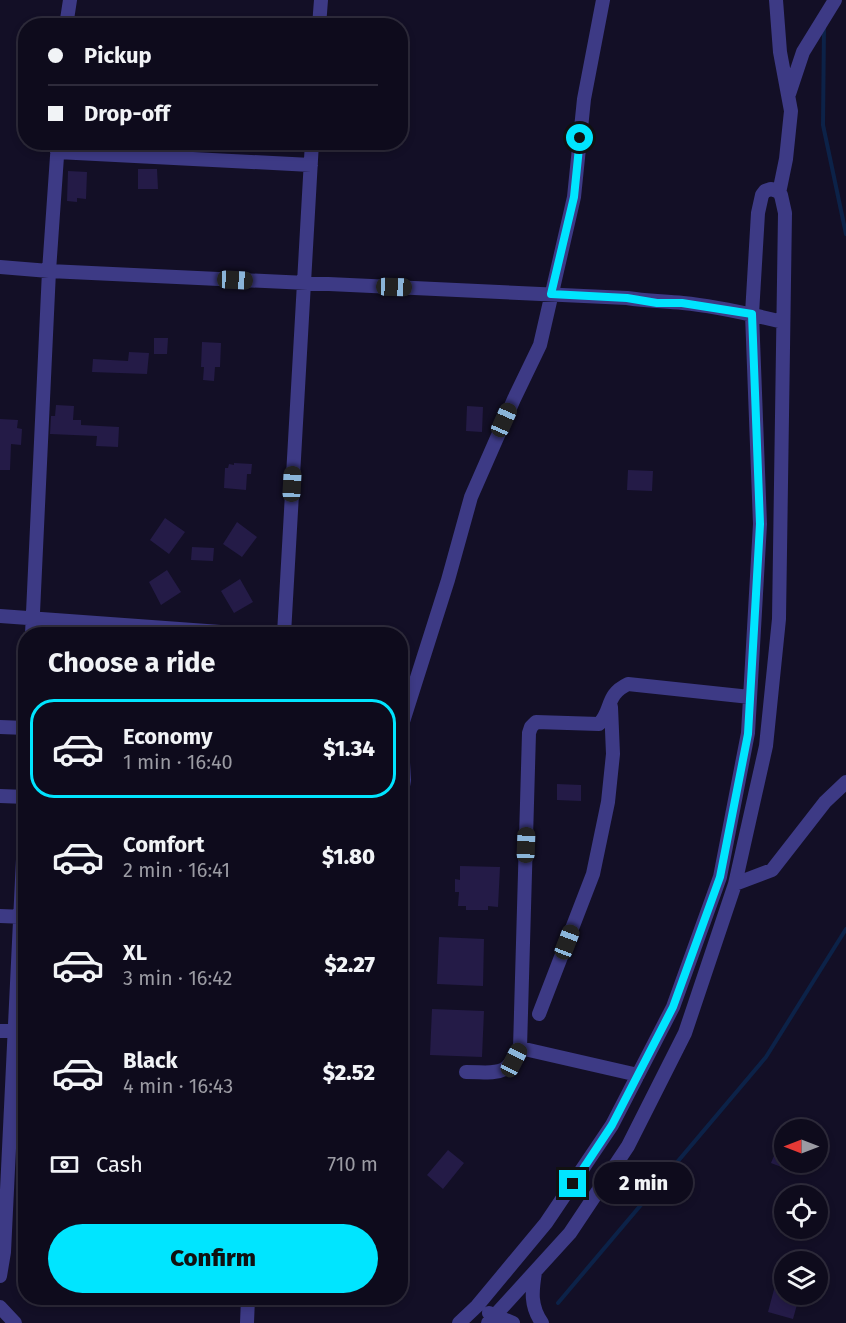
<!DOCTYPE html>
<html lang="en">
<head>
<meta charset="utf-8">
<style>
  body { margin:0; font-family:"Fira Sans",sans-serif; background:#1c1929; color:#f1f3f6; height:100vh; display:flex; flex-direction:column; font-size:22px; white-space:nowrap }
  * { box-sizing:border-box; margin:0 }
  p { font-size:20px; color:#9b9ba3 }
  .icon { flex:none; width:33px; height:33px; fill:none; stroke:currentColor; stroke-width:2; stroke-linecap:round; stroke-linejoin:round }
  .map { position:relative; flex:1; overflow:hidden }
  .sheet { position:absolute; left:18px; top:627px; width:390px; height:678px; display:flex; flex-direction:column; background:#0e0b1c; border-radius:24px; box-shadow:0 3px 9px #0003,0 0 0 2px #2e2b3b }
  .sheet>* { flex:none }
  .banner { position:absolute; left:18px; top:18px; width:390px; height:132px; border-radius:24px; box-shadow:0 3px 9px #0003,0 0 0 2px #2e2b3b; display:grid; align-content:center; height:132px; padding:0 30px; background:#0e0b1c }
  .needle { width:39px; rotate:270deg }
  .controls { position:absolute; left:774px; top:1119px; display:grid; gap:12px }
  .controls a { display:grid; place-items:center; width:54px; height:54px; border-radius:50%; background:#0e0b1c; box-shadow:0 3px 9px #0003,0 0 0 2px #2e2b3b; font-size:30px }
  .end { position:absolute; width:27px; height:27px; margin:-14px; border:8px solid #00e5ff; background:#111; box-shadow:0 0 0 3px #111 }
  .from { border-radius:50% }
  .bubble { position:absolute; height:42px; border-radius:21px; background:#0e0b1c; box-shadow:0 3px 9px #0003,0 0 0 2px #2e2b3b; font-size:20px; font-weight:800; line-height:42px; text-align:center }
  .car { position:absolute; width:18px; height:36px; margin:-18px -9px; border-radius:8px; box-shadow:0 0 4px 2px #0007; background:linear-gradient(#222 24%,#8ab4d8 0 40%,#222 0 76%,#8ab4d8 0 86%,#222 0) }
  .banner b { display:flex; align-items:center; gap:21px; height:57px; font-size:22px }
  .banner b+b { border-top:2px solid #2e2b3b }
  .banner i { width:15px; height:15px; background:#f1f3f6 }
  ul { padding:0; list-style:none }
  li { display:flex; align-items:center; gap:18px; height:99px; margin:0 12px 9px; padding:0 18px; border:3px solid transparent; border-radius:24px }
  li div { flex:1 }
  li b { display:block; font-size:22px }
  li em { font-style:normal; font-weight:800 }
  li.current { border-color:#00e5ff }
  li>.icon { width:54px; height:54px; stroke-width:1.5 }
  h2 { padding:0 30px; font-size:27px; line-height:72px }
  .pay { display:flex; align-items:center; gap:15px; height:66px; padding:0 30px; font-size:22px }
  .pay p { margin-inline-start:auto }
  .button { display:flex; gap:12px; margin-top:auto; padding:12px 30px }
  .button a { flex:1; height:69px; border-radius:36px; background:#00e5ff; color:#111; font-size:24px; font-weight:800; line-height:69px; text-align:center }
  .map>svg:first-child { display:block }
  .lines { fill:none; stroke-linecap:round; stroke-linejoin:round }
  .stream { stroke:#0c2248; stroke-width:4 }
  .building { fill:#241b47 }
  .minor { stroke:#3d3a85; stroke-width:14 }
  .route { stroke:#00e5ff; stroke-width:8 }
</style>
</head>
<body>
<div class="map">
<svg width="846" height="1323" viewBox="0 0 846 1323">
  <rect width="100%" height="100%" fill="#130f26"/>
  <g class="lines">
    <path class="stream" d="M824 27 823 125 846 234
      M558 1303 766 1057 846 929"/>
  </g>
  <path class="building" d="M138 169H157L158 189H138Z
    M68 171 87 172 86 199 77 198V202L67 201Z
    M154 338H168L167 354H154Z
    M202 342 221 343 220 367H215L214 381 203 380 204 367H201Z
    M129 352 149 353 147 374 92 372 93 359 128 361Z
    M56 405 74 406 73 420H81V425L119 427 118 447 96 446 97 436 50 434 51 416H55Z
    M467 406 483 407 482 432 466 431Z
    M0 419 18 420 17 428 22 429 21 445 11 444 10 470H0Z
    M234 463 252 464 251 474H247L246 490 224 488 225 468H228L229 464 234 465Z
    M628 470 653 471 652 491 627 490Z
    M165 518 185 532 169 554 150 540Z
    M237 522 257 537 242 557 223 544Z
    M192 547 214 548 213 561 191 560Z
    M167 570 181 592 161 605 149 582Z
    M240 579 253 602 234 613 221 591Z
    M557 784 581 785V801L557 800Z
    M460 866 500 867 498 907 488 906V910H466V906H458L459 892H455V879L460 880Z
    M439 937 484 939 483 986 437 984Z
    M432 1009 484 1011 482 1057 430 1055Z
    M784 1132V1168L771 1163Z
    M448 1150 464 1163 443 1189 427 1175Z
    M776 1282 784 1284V1294H800L793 1319 768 1312Z"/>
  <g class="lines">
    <path class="minor" d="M776 0 780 52 791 111 786 159 779 193
      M66 26 70 0
      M319 26 321 0
      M789 94 803 52 835 0
      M57 152 311 165
      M0 267 49 271 627 298C646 301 664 301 683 303 716 306 750 314 783 322
      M0 616 248 634
      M32 634 49 271 58 142
      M284 634 312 142
      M0 727 26 728
      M0 796 26 797
      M400 804 404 780 401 728 448 580 471 497 514 399 540 345 574 197 584 99 603 0
      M735 884 772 870 825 802 846 782
      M0 916 26 917
      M539 1014 593 874 608 802 613 754 611 707
      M0 1031H26
      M466 1072C497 1072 505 1078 520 1048
      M638 1075 520 1048 529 733 531 727 536 722 599 724C613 709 605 695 628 684L750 697
      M535 1272C532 1291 530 1306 542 1323
      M0 1276 4 1252 26 797
      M0 1307 15 1323
      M489 1313 513 1323
      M247 1323 248 1298
      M459 1323 477 1306 546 1223 612 1125 673 1007 720 877 748 733 760 524 752 314 758 213 762 195 765 191 771 189 777 191 781 195 785 213 779 619 766 746 735 884 685 1033 628 1146 570 1233 488 1323"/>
  </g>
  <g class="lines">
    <path class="route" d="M573 1184 612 1125 673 1007 720 877 748 734 760 524 752 314 682 303H657L627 298 551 294 574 197 580 138"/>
  </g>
</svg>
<div class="controls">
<a><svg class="needle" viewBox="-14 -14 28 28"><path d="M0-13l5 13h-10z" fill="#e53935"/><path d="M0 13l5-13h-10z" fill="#9b9ba3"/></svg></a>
<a><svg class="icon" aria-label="locate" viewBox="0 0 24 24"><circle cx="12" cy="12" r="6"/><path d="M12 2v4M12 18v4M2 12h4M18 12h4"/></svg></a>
<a><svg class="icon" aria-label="layers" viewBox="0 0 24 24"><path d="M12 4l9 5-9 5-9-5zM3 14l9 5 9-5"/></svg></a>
</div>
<i class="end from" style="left:580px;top:138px"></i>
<i class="end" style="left:573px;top:1184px"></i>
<div class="bubble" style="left:594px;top:1162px;width:99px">2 min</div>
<i class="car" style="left:235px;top:280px;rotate:93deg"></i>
<i class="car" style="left:394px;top:287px;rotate:92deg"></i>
<i class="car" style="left:504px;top:420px;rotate:24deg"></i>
<i class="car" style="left:292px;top:484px;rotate:3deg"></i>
<i class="car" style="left:526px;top:845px;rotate:2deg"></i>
<i class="car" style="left:567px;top:942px;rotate:21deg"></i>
<i class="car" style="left:514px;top:1060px;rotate:27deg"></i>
<div class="banner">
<b><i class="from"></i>Pickup</b>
<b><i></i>Drop-off</b>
</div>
<section class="sheet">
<h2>Choose a ride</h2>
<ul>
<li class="current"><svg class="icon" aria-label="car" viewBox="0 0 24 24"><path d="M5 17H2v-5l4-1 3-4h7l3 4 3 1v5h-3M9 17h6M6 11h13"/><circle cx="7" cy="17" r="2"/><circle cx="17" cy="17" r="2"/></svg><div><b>Economy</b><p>1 min · 16:40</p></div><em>$1.34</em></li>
<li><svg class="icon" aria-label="car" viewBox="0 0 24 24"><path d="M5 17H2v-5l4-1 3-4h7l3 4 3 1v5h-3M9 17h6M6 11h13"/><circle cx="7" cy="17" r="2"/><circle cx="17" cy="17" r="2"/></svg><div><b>Comfort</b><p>2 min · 16:41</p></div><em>$1.80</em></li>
<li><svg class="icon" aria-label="car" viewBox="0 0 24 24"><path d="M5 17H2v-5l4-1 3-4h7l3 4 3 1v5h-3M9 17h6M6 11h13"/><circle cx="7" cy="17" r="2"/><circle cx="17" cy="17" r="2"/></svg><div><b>XL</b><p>3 min · 16:42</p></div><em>$2.27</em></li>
<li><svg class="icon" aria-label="car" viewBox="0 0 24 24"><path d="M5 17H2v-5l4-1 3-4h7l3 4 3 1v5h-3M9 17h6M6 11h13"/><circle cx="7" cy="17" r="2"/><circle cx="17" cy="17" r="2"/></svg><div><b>Black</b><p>4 min · 16:43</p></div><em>$2.52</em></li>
</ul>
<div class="pay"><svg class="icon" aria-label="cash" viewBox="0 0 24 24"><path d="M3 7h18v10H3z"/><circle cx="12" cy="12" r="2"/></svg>Cash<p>710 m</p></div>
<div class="button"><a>Confirm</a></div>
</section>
</div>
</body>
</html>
